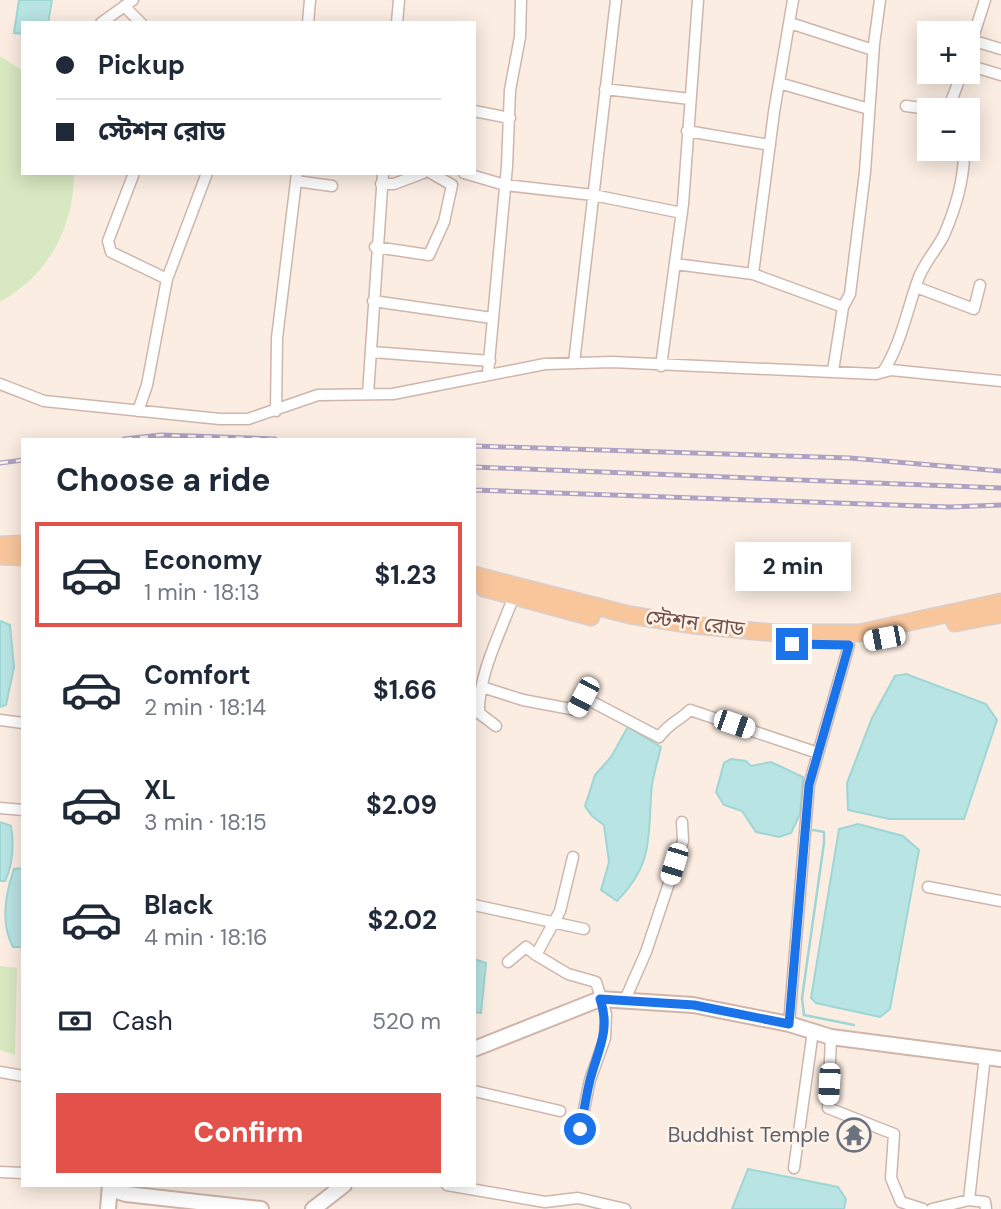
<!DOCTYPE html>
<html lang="en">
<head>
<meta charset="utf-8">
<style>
  body { margin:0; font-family:"DM Sans","Noto Sans Bengali",sans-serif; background:#f2f2f3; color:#1f2937; height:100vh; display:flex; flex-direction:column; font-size:26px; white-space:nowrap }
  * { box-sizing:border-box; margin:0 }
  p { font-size:23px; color:#747a83 }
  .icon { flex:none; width:38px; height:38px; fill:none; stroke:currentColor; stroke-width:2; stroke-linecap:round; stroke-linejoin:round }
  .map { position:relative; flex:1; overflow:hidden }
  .panel { position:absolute; left:21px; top:438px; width:455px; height:749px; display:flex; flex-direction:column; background:#fff; border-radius:0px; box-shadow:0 4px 18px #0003 }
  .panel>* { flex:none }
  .guide { position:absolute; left:21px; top:21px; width:455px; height:154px; border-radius:0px; box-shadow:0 4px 18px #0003; display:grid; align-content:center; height:154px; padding:0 35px; background:#fff }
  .buttons { position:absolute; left:917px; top:21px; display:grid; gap:14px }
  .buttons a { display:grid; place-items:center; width:63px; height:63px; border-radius:0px; background:#fff; box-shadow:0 4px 18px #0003; font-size:35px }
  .end { position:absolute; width:32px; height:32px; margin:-16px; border:9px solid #1a73e8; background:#fff; box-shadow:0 0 0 4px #fff }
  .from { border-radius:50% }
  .bubble { position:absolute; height:49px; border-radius:0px; background:#fff; box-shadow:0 4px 18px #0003; font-size:23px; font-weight:700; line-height:49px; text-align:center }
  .car { position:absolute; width:21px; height:42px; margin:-21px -10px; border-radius:9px; box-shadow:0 0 5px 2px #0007; background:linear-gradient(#fff 24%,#345 0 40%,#fff 0 76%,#345 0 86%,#fff 0) }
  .guide b { display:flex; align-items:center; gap:24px; height:66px; font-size:26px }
  .guide b+b { border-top:2px solid #e0e1e3 }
  .guide i { width:18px; height:18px; background:#1f2937 }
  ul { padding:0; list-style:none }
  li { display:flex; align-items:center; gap:21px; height:105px; margin:0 14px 10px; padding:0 21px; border:4px solid transparent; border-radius:0px }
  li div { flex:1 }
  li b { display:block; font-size:26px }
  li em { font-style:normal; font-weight:700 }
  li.active { border-color:#e3524a }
  li>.icon { width:63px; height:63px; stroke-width:1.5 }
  h2 { padding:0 35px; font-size:32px; line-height:84px }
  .pay { display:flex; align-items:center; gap:18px; height:77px; padding:0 35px; font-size:26px }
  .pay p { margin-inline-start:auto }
  .cta { display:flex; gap:14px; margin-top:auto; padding:14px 35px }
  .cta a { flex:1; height:80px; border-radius:0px; background:#e3524a; color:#fff; font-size:28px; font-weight:700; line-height:80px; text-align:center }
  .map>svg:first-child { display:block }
  .green { fill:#d8e8c1 }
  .water { fill:#b8e4e3; stroke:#9ed6d5; stroke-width:2 }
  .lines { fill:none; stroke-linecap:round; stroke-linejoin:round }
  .stream { stroke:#9ed6d5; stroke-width:2.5 }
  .street-casing { stroke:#ceb6ac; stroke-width:13 }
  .secondary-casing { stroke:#d1b4aa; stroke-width:18 }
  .primary-casing { stroke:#d8cecc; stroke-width:19 }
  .street { stroke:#fff; stroke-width:10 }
  .secondary { stroke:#fff; stroke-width:14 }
  .primary { stroke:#f9c69c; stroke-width:16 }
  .rail-casing { stroke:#aea2c4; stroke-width:5 }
  .rail { stroke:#fff2e8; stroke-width:2.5; stroke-dasharray:8; stroke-linecap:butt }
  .route { stroke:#1a73e8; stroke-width:9 }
  .labels { text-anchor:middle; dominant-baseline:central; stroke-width:5; stroke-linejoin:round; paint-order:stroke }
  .street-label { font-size:21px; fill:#725149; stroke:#fff2e8 }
  .worship-label { font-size:21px; fill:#5b616d; stroke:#fff2e8; text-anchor:end }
</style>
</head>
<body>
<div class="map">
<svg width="1001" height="1209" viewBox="0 0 1001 1209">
  <rect width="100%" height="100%" fill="#fbede2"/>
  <path class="green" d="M0 56 23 71V173H74C74 228 48 275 0 302Z
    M0 966 17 968 15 1055 0 1050Z"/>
  <path class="water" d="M19 0H52L48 23H23V34L14 33Z
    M0 621 10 625 14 667 6 705 0 707Z
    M906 674 986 704 997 720 964 819H889L848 810 847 783 872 718 895 676Z
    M628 727 661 747C658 760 654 772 652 785 647 833 656 862 617 901L601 890 609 862 604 825 592 816 585 806 595 775 611 757Z
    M731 759 746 761 751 766 771 762 803 777 800 814 791 833 779 837 756 832 742 811 724 805 716 792 724 763Z
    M0 822 11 826C14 844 13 864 5 881H0Z
    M858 824 903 836 919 850 890 1009 880 1017 816 1003 811 998 839 829Z
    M23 868V947H13C0 923 5 895 14 869Z
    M474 959 486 963 481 1013 474 1012Z
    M748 1169 838 1187 846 1199 844 1209H732Z"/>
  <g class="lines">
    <path class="stream" d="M813 830 824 832V843L802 998 804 1015 854 1025"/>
    <defs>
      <path id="street" d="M124 6 141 23
        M101 23 133 0
        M308 23 310 0
        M397 23 399 0
        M790 23 873 50
        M971 40 1001 49
        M968 53 985 0
        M968 65 1001 75
        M779 83 869 109
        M605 89 690 99
        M906 106 936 110
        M948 110 962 72
        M474 111 510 118
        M687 131 770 145
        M134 173 108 241 111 252 167 279 147 385 138 411
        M464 173 505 185 593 195 682 213
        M296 181 332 186
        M381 184H394L423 173
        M375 247 429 255 444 222 452 185 431 173
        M675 264 753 274 843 307
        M753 274 774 112 793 0
        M167 279 207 173
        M916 287 974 309 980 285
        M373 301 492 318
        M372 352 490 361
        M574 363 616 0
        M661 366 683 204 698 0
        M833 371 843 307 850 294 865 172 874 44 880 0
        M883 372C902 342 907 309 919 277 925 262 937 249 944 235 954 212 963 182 964 157L957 149
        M488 373 507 166 510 90 520 37 521 0
        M0 384 44 401 220 419H248L318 395 393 394 545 364 612 362 876 374 891 370 1001 381
        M368 394 383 173
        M276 411 277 338 297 173
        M482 687 523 700 576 710 583 697 659 737C671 721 678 722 690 710L818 753
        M0 720 23 723
        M496 726 479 713C478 675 500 634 513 598
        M0 808 23 810
        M573 857 560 911 536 955 568 974 596 982 606 1014 605 1038 590 1080 580 1129
        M928 887 1001 901
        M474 905 584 929
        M508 962 526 947 536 955
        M624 1002 646 952 683 841 682 822
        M789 1024 809 785 849 645
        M831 1037 828 1108 894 1134 891 1178 901 1202 923 1209
        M0 1072 23 1076
        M474 1091 560 1111
        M794 1168 813 1031
        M0 1172 23 1173
        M447 1185 545 1202 578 1198 625 1209
        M969 1200 985 1202 986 1209
        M932 1209 969 1200 985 1056"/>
      <path id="secondary" d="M474 1049 600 999 693 1005 789 1024 831 1037 1001 1059
        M111 1189 126 1194 261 1209
        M108 1209 110 1185
        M313 1209 344 1185"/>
      <path id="primary" d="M0 545 23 544
        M0 556 23 557
        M474 575 630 615 693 625 775 633H859L1001 602
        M484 588 591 617
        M955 623 1001 614"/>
    </defs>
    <use href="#street" class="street-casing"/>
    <use href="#secondary" class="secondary-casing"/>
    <use href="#primary" class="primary-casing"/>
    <use href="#street" class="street"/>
    <use href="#secondary" class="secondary"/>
    <use href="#primary" class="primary"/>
    <defs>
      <path id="rail" d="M124 439 161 435 275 439
        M474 446 850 458 1001 471
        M0 463 23 460
        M474 467 1001 488
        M474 490 949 507 1001 505"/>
    </defs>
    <use href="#rail" class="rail-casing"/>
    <use href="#rail" class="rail"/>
  </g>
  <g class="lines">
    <path class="route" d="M580 1129C584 1113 586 1096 590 1080 598 1050 611 1029 600 999L694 1005 789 1024 809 785 849 645 792 644"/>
  </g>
  <defs>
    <symbol id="temple-ring" viewBox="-11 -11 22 22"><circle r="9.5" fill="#fff2e8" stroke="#6b7280" stroke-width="1.5"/><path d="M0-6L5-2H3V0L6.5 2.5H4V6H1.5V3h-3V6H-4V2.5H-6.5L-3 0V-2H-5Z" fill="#6b7280"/></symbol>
  </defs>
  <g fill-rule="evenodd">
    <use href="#temple-ring" x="835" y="1116" width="38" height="38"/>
  </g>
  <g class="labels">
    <g class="street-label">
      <text transform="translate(695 623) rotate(7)">স্টেশন রোড</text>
    </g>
    <g class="worship-label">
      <text x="830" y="1135">Buddhist Temple</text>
    </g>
  </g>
</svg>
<div class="buttons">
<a>+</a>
<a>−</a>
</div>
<i class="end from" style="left:580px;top:1129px"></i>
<i class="end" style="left:792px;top:644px"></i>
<div class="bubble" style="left:735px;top:542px;width:116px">2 min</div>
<i class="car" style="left:884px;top:638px;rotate:259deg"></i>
<i class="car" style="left:583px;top:697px;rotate:208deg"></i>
<i class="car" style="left:734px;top:724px;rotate:109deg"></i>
<i class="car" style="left:674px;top:864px;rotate:197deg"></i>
<i class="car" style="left:829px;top:1084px;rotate:183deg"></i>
<div class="guide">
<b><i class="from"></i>Pickup</b>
<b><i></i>স্টেশন রোড</b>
</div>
<section class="panel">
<h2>Choose a ride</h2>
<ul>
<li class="active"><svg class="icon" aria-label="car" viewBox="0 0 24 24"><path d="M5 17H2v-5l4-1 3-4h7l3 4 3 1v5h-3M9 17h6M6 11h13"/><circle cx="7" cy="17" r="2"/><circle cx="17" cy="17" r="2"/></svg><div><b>Economy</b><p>1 min · 18:13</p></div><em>$1.23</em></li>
<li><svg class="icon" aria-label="car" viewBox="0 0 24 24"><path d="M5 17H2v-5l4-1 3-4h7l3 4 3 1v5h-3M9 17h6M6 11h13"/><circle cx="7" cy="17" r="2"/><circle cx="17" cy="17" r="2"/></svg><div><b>Comfort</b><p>2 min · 18:14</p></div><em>$1.66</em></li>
<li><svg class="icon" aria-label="car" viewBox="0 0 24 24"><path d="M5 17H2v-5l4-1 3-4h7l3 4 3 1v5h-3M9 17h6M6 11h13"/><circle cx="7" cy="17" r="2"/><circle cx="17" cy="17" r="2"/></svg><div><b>XL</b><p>3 min · 18:15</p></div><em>$2.09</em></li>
<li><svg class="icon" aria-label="car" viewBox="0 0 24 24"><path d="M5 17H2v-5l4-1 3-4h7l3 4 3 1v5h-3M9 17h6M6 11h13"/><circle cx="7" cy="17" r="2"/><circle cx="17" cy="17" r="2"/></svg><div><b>Black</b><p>4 min · 18:16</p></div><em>$2.02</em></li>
</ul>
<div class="pay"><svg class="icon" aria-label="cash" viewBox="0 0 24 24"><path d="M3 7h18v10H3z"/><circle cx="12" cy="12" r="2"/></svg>Cash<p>520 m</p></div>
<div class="cta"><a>Confirm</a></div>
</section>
</div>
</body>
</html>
